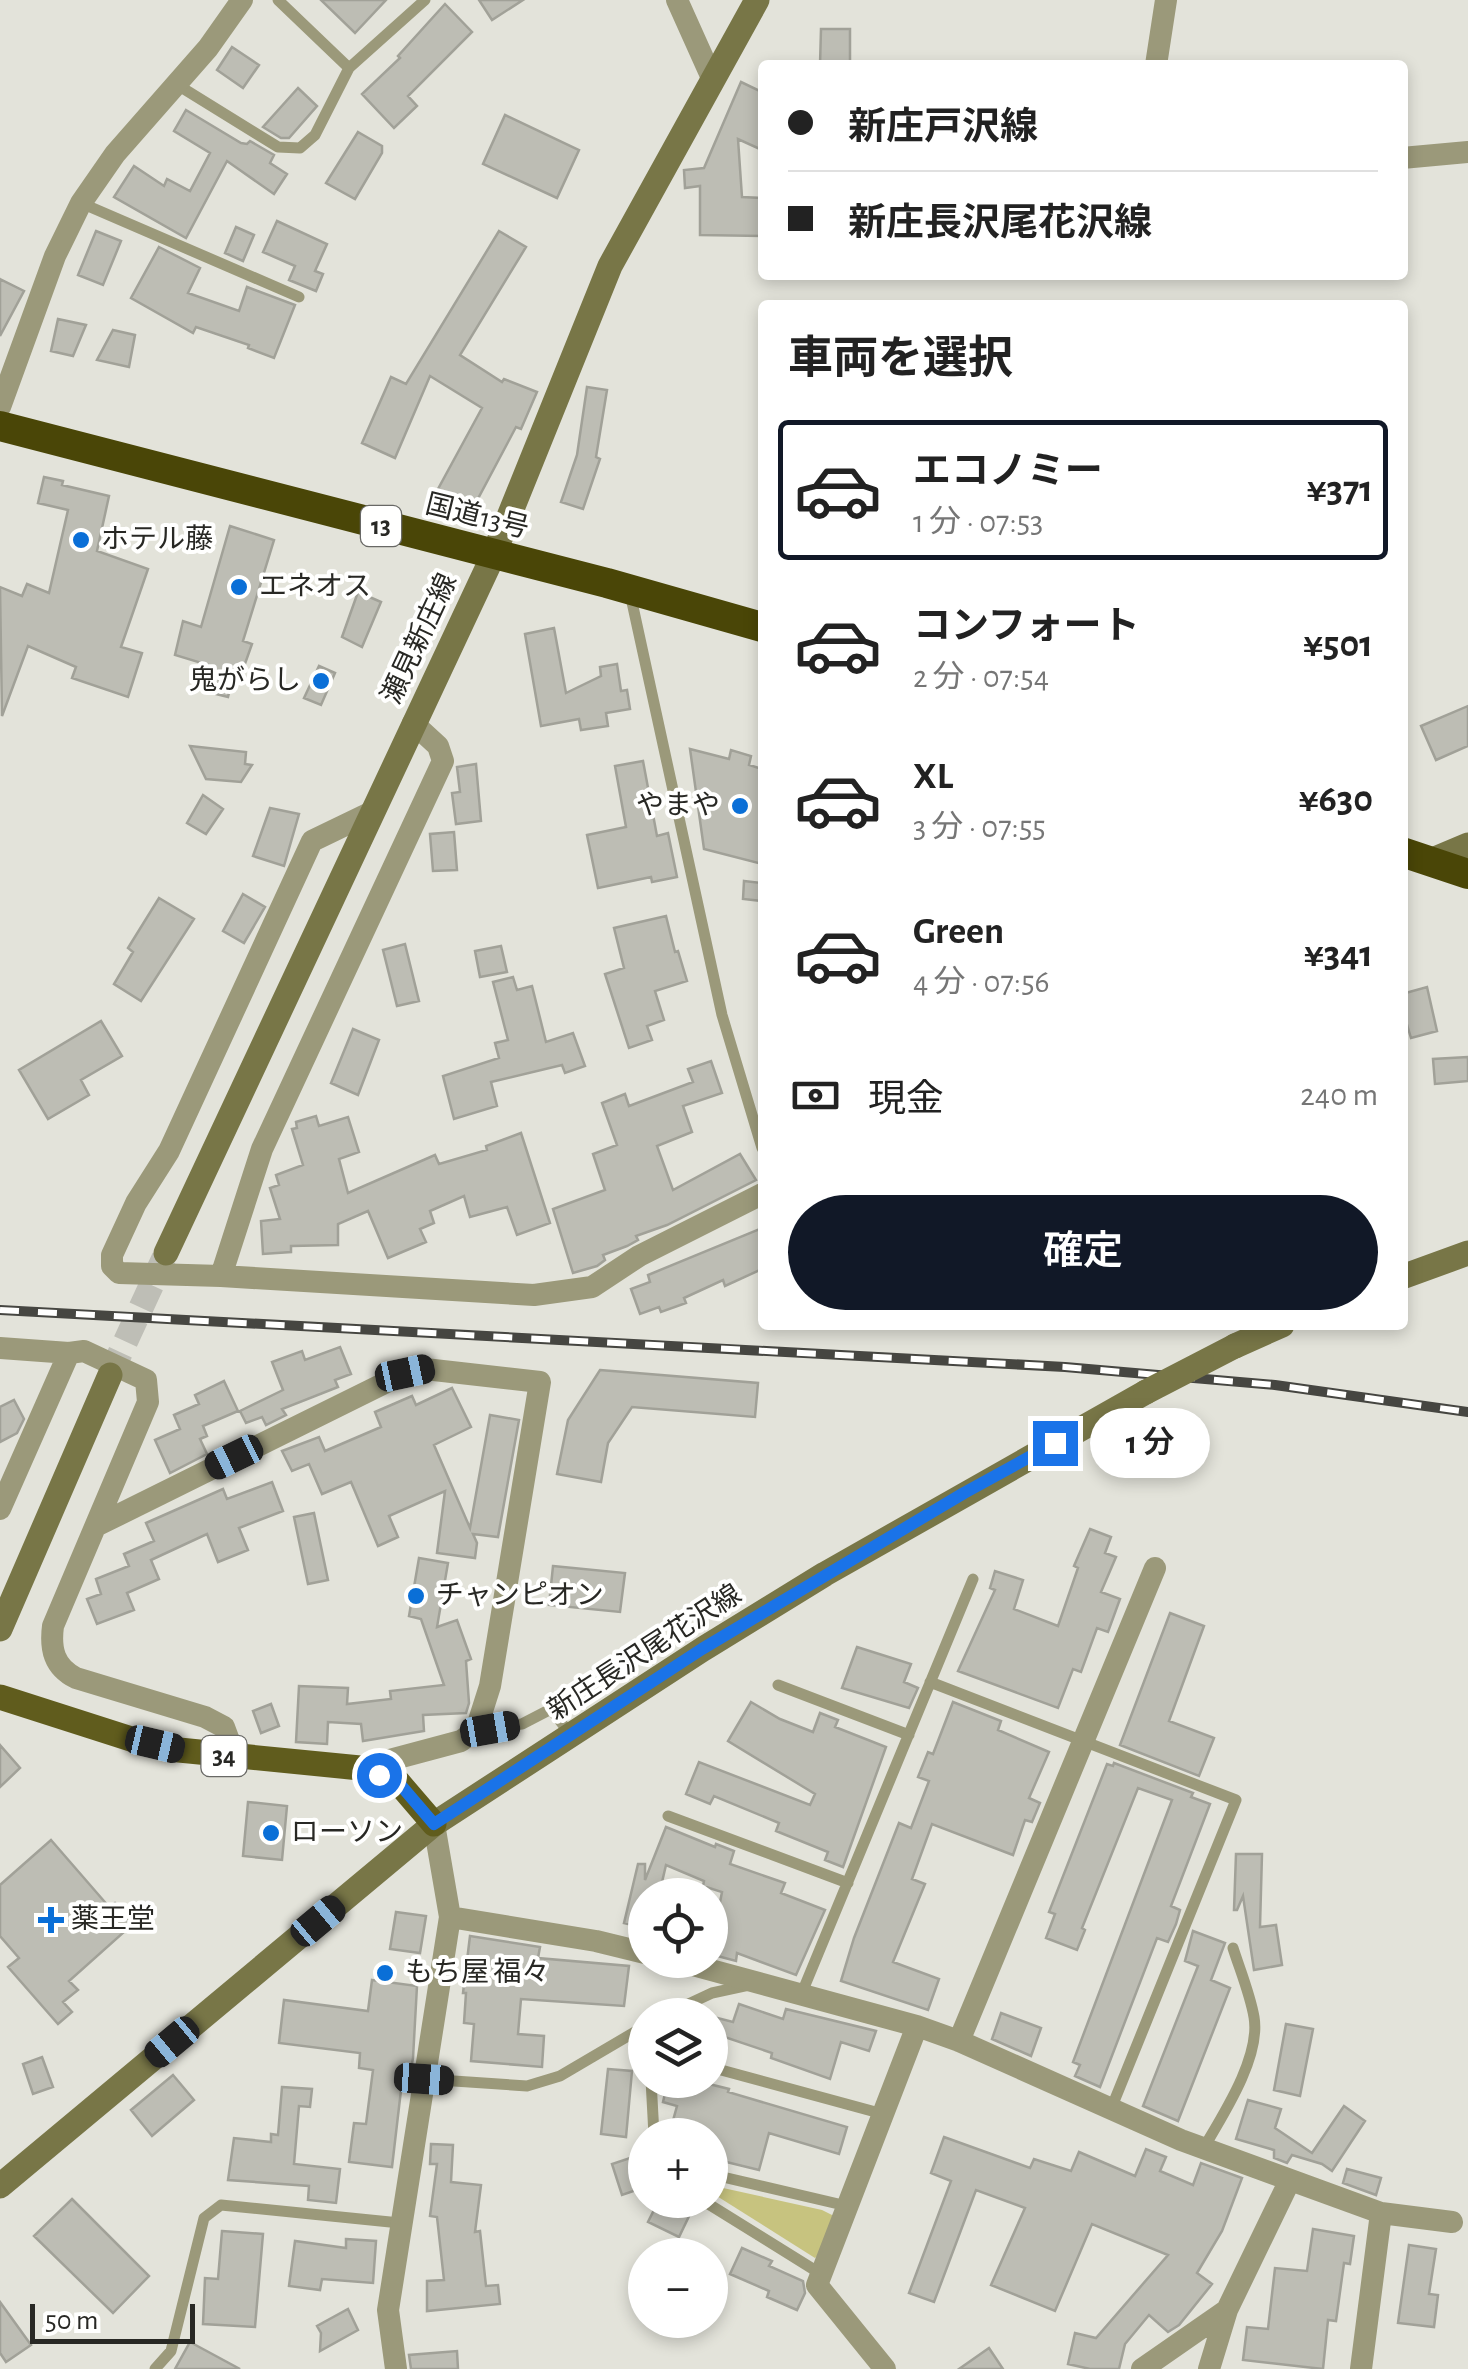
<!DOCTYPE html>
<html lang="ja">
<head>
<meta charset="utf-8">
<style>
  body { margin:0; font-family:"Alegreya Sans","Noto Sans JP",sans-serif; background:#f2f2f2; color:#222; height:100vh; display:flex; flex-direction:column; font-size:38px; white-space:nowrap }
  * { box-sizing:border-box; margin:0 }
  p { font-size:32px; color:#767676 }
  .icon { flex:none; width:55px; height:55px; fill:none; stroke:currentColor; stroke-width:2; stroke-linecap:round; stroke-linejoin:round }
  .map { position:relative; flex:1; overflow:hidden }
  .panel { position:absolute; left:758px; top:300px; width:650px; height:1030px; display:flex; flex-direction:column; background:#fff; border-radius:10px; box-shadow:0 5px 15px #0003 }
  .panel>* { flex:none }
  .banner { position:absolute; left:758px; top:60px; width:650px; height:220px; border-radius:10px; box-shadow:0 5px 15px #0003; display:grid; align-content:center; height:220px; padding:0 30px; background:#fff }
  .controls { position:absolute; left:628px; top:1878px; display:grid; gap:20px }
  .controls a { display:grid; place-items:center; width:100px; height:100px; border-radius:50%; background:#fff; box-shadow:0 5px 15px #0003; font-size:50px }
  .scale { position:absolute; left:30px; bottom:25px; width:165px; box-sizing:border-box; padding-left:10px; border:5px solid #282824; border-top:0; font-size:28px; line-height:35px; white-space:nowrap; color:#282824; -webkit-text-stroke:8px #fffffe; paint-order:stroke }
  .end { position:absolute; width:45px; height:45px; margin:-22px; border:12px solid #1a73e8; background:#fff; box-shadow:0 0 0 5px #fff }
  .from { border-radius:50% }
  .bubble { position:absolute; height:70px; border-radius:35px; background:#fff; box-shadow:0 5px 15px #0003; font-size:32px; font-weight:600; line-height:70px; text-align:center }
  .car { position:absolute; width:30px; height:60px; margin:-30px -15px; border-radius:12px; box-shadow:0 0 8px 2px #0007; background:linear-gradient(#222 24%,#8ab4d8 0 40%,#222 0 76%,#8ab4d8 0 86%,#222 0) }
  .banner b { display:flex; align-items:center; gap:35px; height:95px; font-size:38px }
  .banner b+b { border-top:2px solid #e0e0e0 }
  .banner i { width:25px; height:25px; background:#222 }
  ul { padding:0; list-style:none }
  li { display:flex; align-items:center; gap:30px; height:140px; margin:0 20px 15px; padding:0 10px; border:5px solid transparent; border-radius:10px }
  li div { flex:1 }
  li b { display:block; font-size:38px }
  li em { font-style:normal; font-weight:600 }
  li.selected { border-color:#111827 }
  li>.icon { width:90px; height:90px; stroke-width:1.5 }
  h2 { padding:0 30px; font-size:45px; line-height:120px }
  .pay { display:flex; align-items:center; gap:25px; height:110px; padding:0 30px; font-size:38px }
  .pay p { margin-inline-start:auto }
  .button { display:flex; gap:20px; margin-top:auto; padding:20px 30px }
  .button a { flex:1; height:115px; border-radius:60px; background:#111827; color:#fff; font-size:40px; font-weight:600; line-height:115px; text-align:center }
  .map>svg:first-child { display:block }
  .green { fill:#c7c37f }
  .building { fill:#bdbdb4; stroke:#a1a198; stroke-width:2.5 }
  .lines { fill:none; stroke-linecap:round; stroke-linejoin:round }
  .secondary-tunnel { stroke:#bebeb6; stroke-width:25; stroke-dasharray:25 12; stroke-linecap:butt }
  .lane { stroke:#9b997a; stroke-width:11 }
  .street { stroke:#9b997a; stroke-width:22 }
  .secondary { stroke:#787647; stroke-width:25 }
  .primary { stroke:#605c1d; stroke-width:25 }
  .highway { stroke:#4a4607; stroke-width:30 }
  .rail-casing { stroke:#464641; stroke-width:10 }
  .rail { stroke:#fffffe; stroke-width:6; stroke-dasharray:19; stroke-linecap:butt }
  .secondary-bridge { stroke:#787647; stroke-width:25 }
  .route { stroke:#1a73e8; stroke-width:12 }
  .poi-dot { fill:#0a6fd7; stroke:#fffffe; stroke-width:4 }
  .labels { text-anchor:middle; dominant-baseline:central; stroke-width:8; stroke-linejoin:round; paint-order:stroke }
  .shield { fill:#fffffe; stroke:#686865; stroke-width:2.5 }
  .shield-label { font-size:25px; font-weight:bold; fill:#282824 }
  .street-label { font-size:28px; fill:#282824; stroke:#fffffe }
  .poi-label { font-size:28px; fill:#282824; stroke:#fffffe; text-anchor:start }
</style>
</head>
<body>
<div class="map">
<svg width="1468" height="2369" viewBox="0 0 1468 2369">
  <rect width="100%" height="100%" fill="#e3e3da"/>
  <path class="green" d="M714 2186 822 2210 834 2216 823 2251 815 2258 712 2193Z"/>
  <path class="building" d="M321 0H386L355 33Z
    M479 0H523L492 20Z
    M445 4 472 32 408 96 417 106 394 128 362 94 400 58 398 56Z
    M821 29H850V65H820Z
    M232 47 259 65 243 88 217 70Z
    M741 82 762 92V150L738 139 742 197 762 198V236L700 235V186L685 188 684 170 704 168Z
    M298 88 317 106 289 138H281L263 127Z
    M186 110 241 143 247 144 250 141 274 155 270 163 287 174 274 194 227 161 186 238 114 197 134 166 164 186 167 179 190 191 210 153 174 131Z
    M505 115 579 150 557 198 483 164Z
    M358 132 382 146V153L355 199 326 183Z
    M277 221 327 244 315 271 323 274 316 291 289 280 295 266 263 252Z
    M236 227 254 235 243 261 225 253Z
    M96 231 121 241 103 285 78 275Z
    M499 231 526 247 460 355 502 382 504 379 537 392 521 429 516 427 473 508 438 489 482 408 430 376 395 458 362 443 391 377 406 384Z
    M159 247 200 268 188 293 239 311 247 287 295 305 274 358 248 348 249 345 196 327 193 333 131 298Z
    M0 279 24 291 0 336Z
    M58 319 86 325 73 356 51 351Z
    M113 330 135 335 129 367 97 360Z
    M587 387 607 390 596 457 600 459 583 509 561 502 577 455Z
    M44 477 63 481 62 485 109 496 97 551 148 569 121 647 142 653 128 697 72 678 76 667 28 646 2 716 0 587 22 596 27 584 49 593 68 510 38 503Z
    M230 526 274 540 243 641 252 644 241 675 234 673 228 697 208 692 215 667 175 655 183 621 201 627Z
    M358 592 381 602 362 647 342 637Z
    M554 628 566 693 601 676 600 667 617 664 621 691 627 690 630 709 606 713 608 726 581 730 579 719 541 726 525 634Z
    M319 666 335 673 321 705 304 698Z
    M1468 706V746L1436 760 1421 726Z
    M190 746 246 752 245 764 252 765 241 782 206 779Z
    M690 749 729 759 731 750 751 756 749 765 762 769V864L704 849Z
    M643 761 657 836 668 833 677 877 652 882 651 877 598 888 587 835 626 827 615 766Z
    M476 764 481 821 456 824 452 793 460 792 457 767Z
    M203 795 223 809 206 834 187 823Z
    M270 808 299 814 284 866 253 856Z
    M454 832 457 870 433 871 430 834Z
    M744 881 762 883V901L743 899Z
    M243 894 265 907 244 943 223 931Z
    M159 898 194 919 141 1001 114 984 133 952 128 948Z
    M666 916 675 952 678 951 687 981 655 991 664 1020 647 1026 652 1040 629 1048 605 974 624 968 614 928Z
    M405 944 419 1001 397 1006 383 950Z
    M501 946 507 972 480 977 475 951Z
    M513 977 517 990 532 986 546 1042 573 1033 585 1066 565 1073 562 1065 491 1082 497 1106 454 1119 443 1076 499 1058 495 1043 508 1040 493 982Z
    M1427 987 1437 1031 1411 1038 1402 1008V994Z
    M101 1021 122 1056 81 1080 89 1095 48 1119 19 1070Z
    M353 1029 379 1040 358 1095 331 1083Z
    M1468 1057V1081L1435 1084 1433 1059Z
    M711 1061 722 1093 683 1106 692 1132 657 1146 673 1190 740 1154 756 1180 667 1225 636 1236 638 1240 627 1246 603 1255 605 1260 597 1266 573 1273 553 1209 605 1190 593 1154 617 1145 602 1103 625 1094 629 1106 693 1082 688 1069Z
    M316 1116 319 1126 348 1117 359 1152 339 1159 348 1193 435 1155 439 1164 487 1150 486 1146 521 1133 550 1223 517 1235 507 1207 470 1217 464 1196 430 1211 434 1223 420 1229 426 1242 388 1258 368 1211 338 1224V1245L291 1246V1252L263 1254 261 1221 280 1219 270 1188 279 1185 276 1175 303 1165 292 1129 297 1128 296 1122Z
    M762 1228V1269L725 1286 723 1280 684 1298 686 1303 661 1312 659 1307 640 1314 631 1289 650 1282 648 1275Z
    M340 1347 351 1374 335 1380 338 1387 282 1409 286 1415 266 1425 262 1417 246 1423 240 1411 283 1390 272 1362 302 1351 305 1360Z
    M600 1370 758 1383 755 1417 632 1407 608 1443 601 1482 557 1474 568 1420Z
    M224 1381 238 1411 203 1426 207 1436 200 1439 207 1454 170 1473 155 1440 180 1429 174 1415 199 1404 195 1395Z
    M452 1388 471 1427 434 1445 470 1528 490 1415 519 1420 498 1537 473 1534 477 1543 475 1558 437 1553 445 1491 389 1516 398 1537 378 1546 351 1482 322 1494 309 1464 292 1471 282 1451 319 1437 325 1451 381 1427 375 1412 412 1396 416 1405Z
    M14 1400 24 1419 17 1433 0 1442V1407Z
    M272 1482 283 1511 239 1528 248 1550 218 1562 207 1534 151 1560 159 1579 127 1593 134 1610 97 1624 87 1599 101 1594 96 1579 129 1566 124 1554 154 1541 146 1523 223 1489 227 1499Z
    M314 1513 328 1580 308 1584 294 1517Z
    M1090 1529 1111 1537 1105 1553 1116 1557 1101 1592 1120 1599 1108 1632 1097 1628 1081 1672 1073 1669 1058 1708 958 1671 995 1590 990 1588 995 1571 1023 1580 1014 1609 1058 1626 1078 1568 1074 1566Z
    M419 1558 448 1563 437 1627 457 1620 471 1659 466 1661 469 1703 466 1713 423 1715 424 1731 363 1741 361 1724 328 1722 327 1744 296 1742 299 1686 348 1688 347 1704 391 1699 390 1691 444 1685 421 1619 409 1616Z
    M553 1566 625 1573 620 1612 549 1605Z
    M1170 1613 1204 1626 1169 1721 1214 1738 1199 1776 1120 1745Z
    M857 1647 911 1664 904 1682 918 1688 909 1708 842 1688Z
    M751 1702 780 1719 813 1732 820 1713 838 1720 835 1727 886 1747 843 1867 825 1860 828 1852 776 1831 779 1823 714 1796 710 1804 686 1794 699 1762 810 1805 815 1794 728 1741Z
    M953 1702 1001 1721 998 1730 1049 1752 1029 1798 1040 1803 1032 1822 1025 1820 1013 1855 932 1824 912 1879 925 1884 893 1962 939 1979 928 2010 841 1981 854 1938 899 1823 911 1828 929 1781 918 1777 928 1752 933 1754Z
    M271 1704 279 1726 261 1733 253 1711Z
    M0 1745 20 1768 0 1787Z
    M1114 1763 1193 1793 1191 1797 1210 1804 1171 1906 1180 1910 1176 1924 1168 1942 1157 1938 1100 2087 1075 2076 1080 2065 1073 2062 1172 1800 1138 1788 1082 1928 1085 1930 1077 1950 1046 1938 1055 1914 1049 1912 1107 1764 1113 1766Z
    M248 1802 287 1806 282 1860 243 1856Z
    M666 1827 715 1847 716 1844 734 1851 730 1864 785 1883 781 1893 825 1910 796 1975 737 1953 736 1961 710 1954 722 1892 703 1886 704 1881 666 1865 659 1895H645V1928L624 1923 638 1864H645V1880Z
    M51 1840 110 1908 115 1903 133 1924 69 1981 78 1990 63 2002 72 2012 58 2024 8 1967 19 1958 0 1936V1885Z
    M1236 1854H1262L1260 1927 1276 1925 1282 1965 1254 1970 1243 1896 1237 1910H1234Z
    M396 1912 426 1916 420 1953 390 1949Z
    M1193 1931 1225 1943 1211 1980 1230 1988 1178 2121 1143 2106 1198 1966 1185 1961Z
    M470 1936 540 1947 538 1958 629 1966 624 2006 521 1999 518 2034 544 2036 542 2067 471 2061 474 2024 464 2023 466 1993H463Z
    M372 1980 417 1986 413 2058 410 2074 403 2073 392 2167 349 2162 354 2123 366 2124 373 2070 359 2068 360 2053 279 2043 284 2000 368 2011Z
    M739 2004 783 2019 786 2009 876 2031 869 2051 841 2042 830 2079 771 2058 772 2053 710 2032V2016L733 2022Z
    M1001 2013 1041 2028 1031 2056 992 2039Z
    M1286 2024 1313 2029 1300 2096 1274 2090Z
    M42 2057 53 2087 33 2094 23 2064Z
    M608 2069 632 2071 626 2137 601 2134Z
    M173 2075 194 2100 152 2136 131 2110Z
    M668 2080H693L729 2089 728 2092 847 2127 839 2154 769 2133 759 2170 710 2158V2135H669L677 2106 663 2102Z
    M282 2087 312 2089 310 2107 299 2106 294 2164 340 2169 336 2203 308 2200 309 2186 228 2180 234 2138 271 2142V2134L278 2135Z
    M1248 2100 1281 2109 1275 2128 1312 2153 1344 2106 1365 2121 1332 2171 1322 2164 1292 2155 1287 2163 1274 2158V2150L1236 2139Z
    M944 2137 1030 2168 1034 2159 1071 2171 1079 2152 1135 2176 1146 2149 1166 2157 1160 2171 1193 2185 1201 2163 1242 2178 1222 2231 1197 2273 1212 2284 1179 2325 1168 2332 1149 2315 1125 2344 1119 2369H1090L1068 2364 1075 2333 1096 2338 1168 2255 1092 2224 1055 2311 991 2285 1025 2208 976 2190 934 2302 909 2293 951 2181 931 2173Z
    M431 2144 453 2145 451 2182 481 2185 475 2232 480 2231 486 2286 498 2285 500 2304 427 2311V2281L444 2280 437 2217 430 2216 437 2164H430Z
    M633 2157 636 2165 645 2162V2187L622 2195 612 2164Z
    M1347 2169 1381 2178 1376 2195 1343 2183Z
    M72 2199 149 2276 113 2313 34 2236Z
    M659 2200 690 2214 679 2237 648 2222Z
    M1313 2229 1354 2236 1350 2264 1344 2263 1336 2321 1328 2320 1323 2369 1243 2360 1247 2327 1268 2329 1275 2268 1307 2271Z
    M222 2231 263 2234 255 2327 203 2324 205 2278 218 2279Z
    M346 2239 376 2241 373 2283 322 2279 320 2290 289 2286 295 2241 346 2248Z
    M1409 2245 1436 2249 1429 2294 1438 2295 1434 2327 1398 2323Z
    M742 2248 772 2261 769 2266 803 2281 805 2293 797 2310 767 2297 769 2291 730 2274Z
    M0 2302 31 2345 6 2362 0 2353Z
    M348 2309 358 2330 320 2351 321 2333 317 2326Z
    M190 2342 240 2369H175Z
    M989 2348 1003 2369H959Z
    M457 2351 458 2369H411L409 2355Z"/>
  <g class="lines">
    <path class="secondary-tunnel" d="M110 1375 164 1258"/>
    <path class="lane" d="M278 0 349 68
      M176 84 278 147 300 148 315 135 349 68 425 0
      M81 203 299 297
      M630 593 722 1015 762 1148
      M930 1682 1236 1800 1111 2109
      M778 1685 909 1735
      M476 1730 522 1724 551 1709 570 1734
      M668 1816 848 1883
      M801 1995 973 1579
      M665 2015 712 1993 749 1985
      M710 2067 883 2114
      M424 2079 527 2086 560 2076 645 2026
      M651 2080 654 2135
      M1203 2149C1223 2115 1261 2057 1254 2017 1250 1994 1240 1970 1233 1948
      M710 2174 847 2206
      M702 2200 821 2274
      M155 2369 171 2351 204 2218 221 2205 400 2223"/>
    <path class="street" d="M677 0 712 78
      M1156 65 1166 0
      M1402 158 1468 152
      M0 407 55 256 81 203 115 154 208 48 242 0
      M370 813 312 841 169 1151 136 1203 112 1255V1266L119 1273 221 1276 534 1295 592 1287 639 1256 762 1194
      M221 1276 262 1149 443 761 438 746 413 723
      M0 1348 69 1353 84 1351 146 1380 148 1402 53 1626C50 1649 54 1667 76 1678L205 1717 224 1727 235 1757
      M0 1509 69 1353
      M98 1525 405 1373 425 1369 540 1382 490 1686 476 1730 461 1741 360 1768
      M450 1917 596 1941 645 1953
      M674 1960 917 2026 959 2041 1181 2140 1381 2213 1452 2222
      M959 2041 1155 1568
      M396 2369 388 2310 450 1917 434 1824
      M885 2369 817 2285 917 2026
      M1142 2369 1227 2310
      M1209 2369 1227 2310 1289 2182
      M1361 2369 1381 2213"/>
    <path class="secondary" d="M1430 861 1468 845
      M166 1253 493 556 610 266 757 0
      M1402 1277 1468 1253
      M1235 1346 1282 1325
      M0 1629 110 1375
      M0 2186 434 1824 703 1649 825 1574 1146 1392"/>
    <path class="primary" d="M0 1697 131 1739 179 1750 360 1768 398 1782 434 1824"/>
    <path class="highway" d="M0 426 607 583 762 627
      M1402 852 1468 874"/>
    <defs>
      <path id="rail" d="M0 1310 1065 1367 1275 1385 1468 1412"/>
    </defs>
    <use href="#rail" class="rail-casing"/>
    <use href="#rail" class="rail"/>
    <path class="secondary-bridge" d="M1146 1392 1235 1346"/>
  </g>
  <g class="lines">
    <path class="route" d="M379 1775 398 1782 434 1824 702 1649 964 1493 1055 1443"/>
  </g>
  <g class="poi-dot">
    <circle cx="81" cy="540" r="10"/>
    <circle cx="239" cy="587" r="10"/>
    <circle cx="321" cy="681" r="10"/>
    <circle cx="740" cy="806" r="10"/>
    <circle cx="416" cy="1596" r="10"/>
    <circle cx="271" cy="1833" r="10"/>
    <path d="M46 1905h10v10h10v10h-10v10h-10v-10h-10v-10h10z"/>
    <circle cx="385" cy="1973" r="10"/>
  </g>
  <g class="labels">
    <g class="shield">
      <rect x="361" y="506" width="40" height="40" rx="8"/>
      <rect x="201.5" y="1736" width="45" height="40" rx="8"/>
    </g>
    <g class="shield-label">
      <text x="381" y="526">13</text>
      <text x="224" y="1756">34</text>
    </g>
    <g class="street-label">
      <text transform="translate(477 517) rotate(14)">国道13号</text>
      <text transform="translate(420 639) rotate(-65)">瀬見新庄線</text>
      <text transform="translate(645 1653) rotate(-33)">新庄長沢尾花沢線</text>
    </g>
    <g class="poi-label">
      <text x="101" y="540">ホテル藤</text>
      <text x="259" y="587">エネオス</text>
      <text x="301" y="681" text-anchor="end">鬼がらし</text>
      <text x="720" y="806" text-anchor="end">やまや</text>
      <text x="436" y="1596">チャンピオン</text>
      <text x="291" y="1833">ローソン</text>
      <text x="71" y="1920">薬王堂</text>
      <text x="405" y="1973">もち屋 福々</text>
    </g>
  </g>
</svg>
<div class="controls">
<a><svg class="icon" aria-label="locate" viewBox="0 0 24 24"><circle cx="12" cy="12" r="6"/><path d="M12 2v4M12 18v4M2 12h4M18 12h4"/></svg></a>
<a><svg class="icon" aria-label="layers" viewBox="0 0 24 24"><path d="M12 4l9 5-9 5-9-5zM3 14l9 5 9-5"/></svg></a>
<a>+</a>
<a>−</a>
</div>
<div class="scale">50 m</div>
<i class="end from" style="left:379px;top:1775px"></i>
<i class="end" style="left:1055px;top:1443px"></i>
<div class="bubble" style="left:1090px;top:1408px;width:120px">1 分</div>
<i class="car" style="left:405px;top:1373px;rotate:78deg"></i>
<i class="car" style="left:234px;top:1457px;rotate:244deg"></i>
<i class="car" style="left:490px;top:1729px;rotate:80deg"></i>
<i class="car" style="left:155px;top:1744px;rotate:103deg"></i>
<i class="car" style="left:318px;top:1921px;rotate:50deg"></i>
<i class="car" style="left:172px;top:2042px;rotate:230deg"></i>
<i class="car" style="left:424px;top:2079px;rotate:94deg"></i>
<div class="banner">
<b><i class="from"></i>新庄戸沢線</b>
<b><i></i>新庄長沢尾花沢線</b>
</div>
<section class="panel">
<h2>車両を選択</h2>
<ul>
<li class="selected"><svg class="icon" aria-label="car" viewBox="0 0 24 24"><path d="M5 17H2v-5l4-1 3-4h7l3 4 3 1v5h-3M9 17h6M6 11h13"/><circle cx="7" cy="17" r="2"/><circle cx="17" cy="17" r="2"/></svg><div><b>エコノミー</b><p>1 分 · 07:53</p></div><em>¥371</em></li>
<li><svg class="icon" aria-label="car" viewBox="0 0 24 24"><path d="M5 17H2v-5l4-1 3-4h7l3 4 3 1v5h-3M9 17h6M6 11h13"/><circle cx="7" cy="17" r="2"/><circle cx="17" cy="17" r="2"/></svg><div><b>コンフォート</b><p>2 分 · 07:54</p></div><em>¥501</em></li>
<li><svg class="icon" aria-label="car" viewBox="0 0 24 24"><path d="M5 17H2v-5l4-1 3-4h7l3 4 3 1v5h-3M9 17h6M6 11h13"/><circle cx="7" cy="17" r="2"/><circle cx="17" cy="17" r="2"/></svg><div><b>XL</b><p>3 分 · 07:55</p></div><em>¥630</em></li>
<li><svg class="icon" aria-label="car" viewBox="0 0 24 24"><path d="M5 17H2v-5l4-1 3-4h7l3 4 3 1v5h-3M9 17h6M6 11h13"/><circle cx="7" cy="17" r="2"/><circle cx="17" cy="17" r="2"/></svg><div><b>Green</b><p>4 分 · 07:56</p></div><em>¥341</em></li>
</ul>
<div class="pay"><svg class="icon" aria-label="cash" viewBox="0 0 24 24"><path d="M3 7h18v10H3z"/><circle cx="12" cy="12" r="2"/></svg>現金<p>240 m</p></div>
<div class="button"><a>確定</a></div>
</section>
</div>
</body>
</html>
